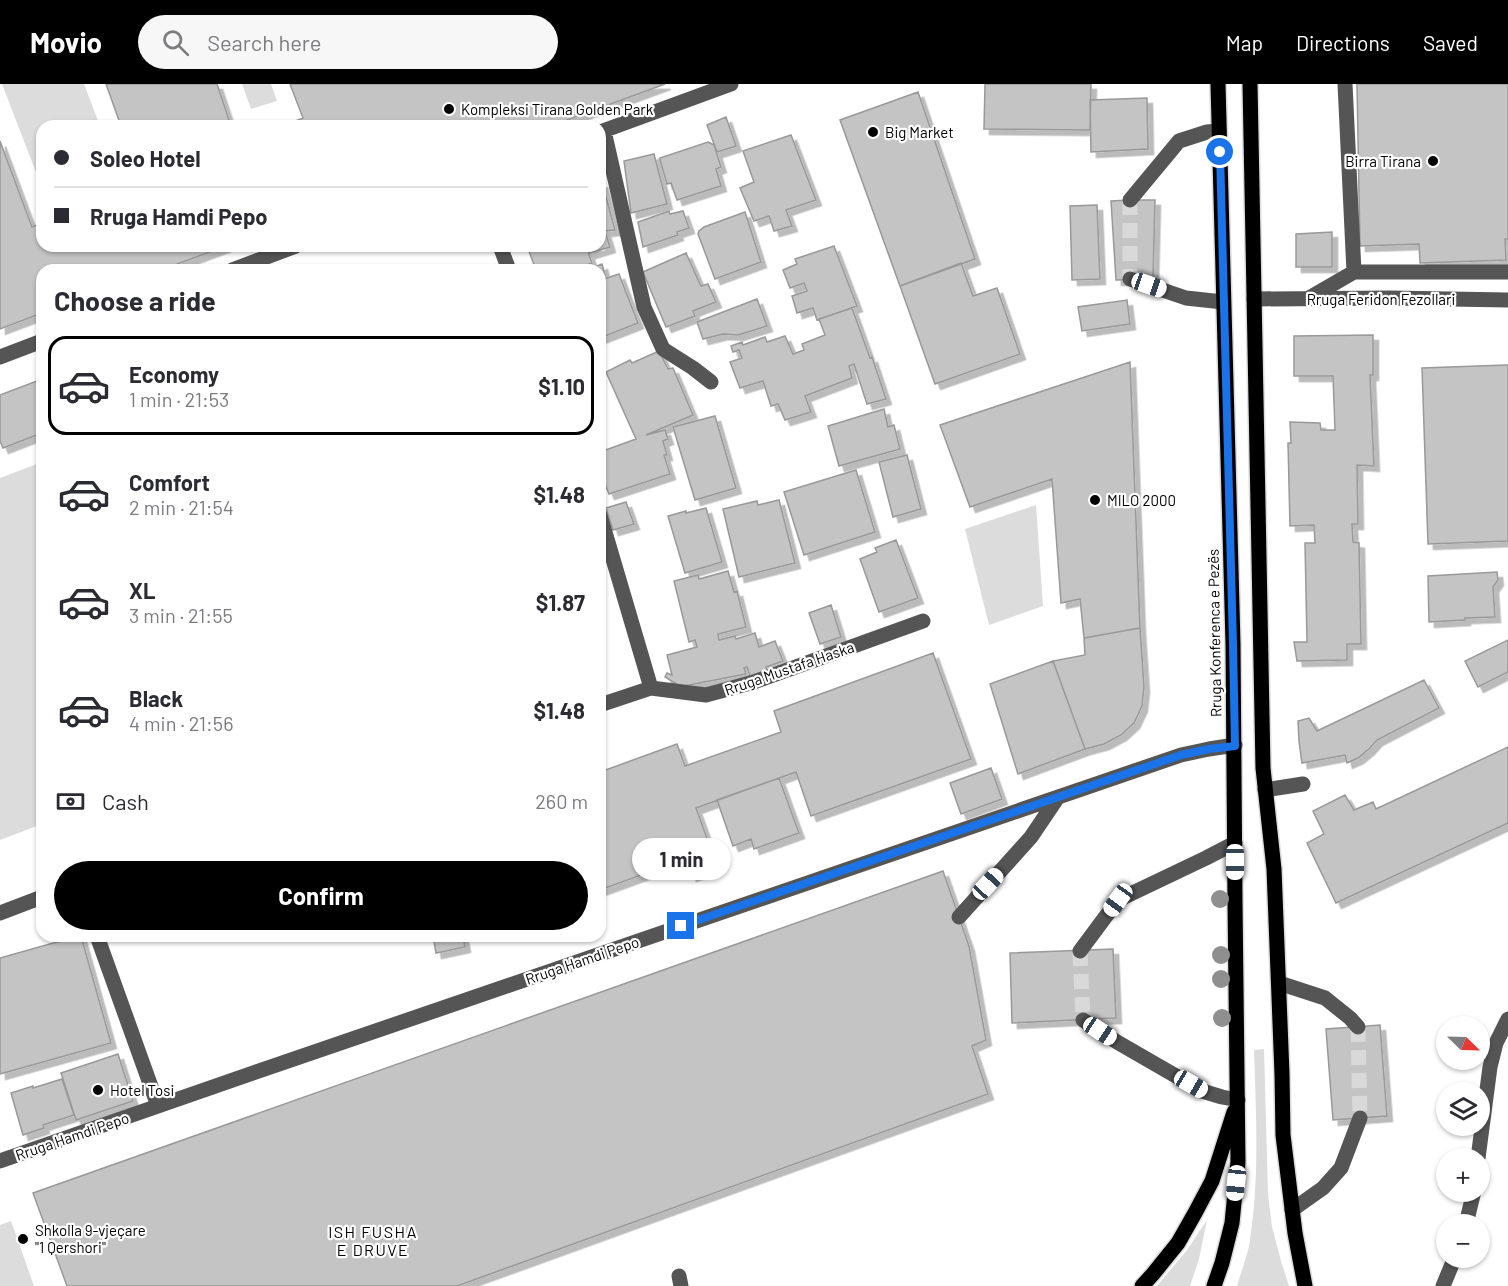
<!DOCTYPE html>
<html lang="en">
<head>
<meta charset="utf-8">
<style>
  body { margin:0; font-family:Barlow,sans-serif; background:#f7f7f7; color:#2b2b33; height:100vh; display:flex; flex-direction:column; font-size:22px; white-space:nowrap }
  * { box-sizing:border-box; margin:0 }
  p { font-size:20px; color:#7c7c81 }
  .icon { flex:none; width:33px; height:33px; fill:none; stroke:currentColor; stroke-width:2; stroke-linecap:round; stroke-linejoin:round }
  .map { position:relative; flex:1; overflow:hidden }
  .drawer { position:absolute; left:36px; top:180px; width:570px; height:678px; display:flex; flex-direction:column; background:#fff; border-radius:18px; box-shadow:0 2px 4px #0004 }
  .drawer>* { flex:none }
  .hud { position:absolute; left:36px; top:36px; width:570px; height:132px; border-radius:18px; box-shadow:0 2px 4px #0004; display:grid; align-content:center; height:132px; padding:0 18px; background:#fff }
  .needle { width:39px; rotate:113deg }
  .fabs { position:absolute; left:1436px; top:932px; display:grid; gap:12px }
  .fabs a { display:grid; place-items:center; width:54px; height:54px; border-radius:50%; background:#fff; box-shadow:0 2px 4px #0004; font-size:30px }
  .end { position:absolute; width:27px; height:27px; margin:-14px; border:8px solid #1a73e8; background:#fff; box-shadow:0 0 0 3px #fff }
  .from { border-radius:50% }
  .bubble { position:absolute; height:42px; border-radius:21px; background:#fff; box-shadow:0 2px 4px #0004; font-size:20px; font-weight:700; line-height:42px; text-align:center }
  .car { position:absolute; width:18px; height:36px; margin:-18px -9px; border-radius:8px; box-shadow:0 0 4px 2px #0007; background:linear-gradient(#fff 24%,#345 0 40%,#fff 0 76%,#345 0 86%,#fff 0) }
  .hud b { display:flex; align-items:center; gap:21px; height:57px; font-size:22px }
  .hud b+b { border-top:2px solid #e1e1e2 }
  .hud i { width:15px; height:15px; background:#2b2b33 }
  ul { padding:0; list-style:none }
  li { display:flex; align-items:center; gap:18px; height:99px; margin:0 12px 9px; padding:0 6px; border:3px solid transparent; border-radius:18px }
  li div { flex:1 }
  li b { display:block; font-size:22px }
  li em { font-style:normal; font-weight:700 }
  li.on { border-color:#000 }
  li>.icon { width:54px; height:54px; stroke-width:1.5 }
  h2 { padding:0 18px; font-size:27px; line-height:72px }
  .pay { display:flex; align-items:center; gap:15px; height:66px; padding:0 18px; font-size:22px }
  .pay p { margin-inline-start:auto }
  .action { display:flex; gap:12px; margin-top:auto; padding:12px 18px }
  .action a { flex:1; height:69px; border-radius:36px; background:#000; color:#fff; font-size:24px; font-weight:700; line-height:69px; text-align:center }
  header { display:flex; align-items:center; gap:36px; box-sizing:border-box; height:84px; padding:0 30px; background:#000; color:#fff }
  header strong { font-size:28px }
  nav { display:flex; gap:33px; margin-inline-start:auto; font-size:21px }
  .search { width:420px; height:54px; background:#f7f7f7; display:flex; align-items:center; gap:15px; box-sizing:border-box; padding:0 21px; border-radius:33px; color:#7c7c81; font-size:22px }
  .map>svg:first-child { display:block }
  .green { fill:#dcdcdc }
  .building { fill:#c4c4c4; stroke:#999; stroke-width:1.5; filter:url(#shadow) }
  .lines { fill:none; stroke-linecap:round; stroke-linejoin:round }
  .minor-tunnel { stroke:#d9d9d9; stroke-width:15; stroke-dasharray:15 8; stroke-linecap:butt }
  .major-casing { stroke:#dbdbdb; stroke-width:18 }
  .minor { stroke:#555; stroke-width:15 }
  .major { stroke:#000; stroke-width:15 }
  .tree { fill:#8f8f8f }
  .route { stroke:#1a73e8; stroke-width:8 }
  .poi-dot { fill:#000; stroke:#fff; stroke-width:2 }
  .labels { text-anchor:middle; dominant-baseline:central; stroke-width:4.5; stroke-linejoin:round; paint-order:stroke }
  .poi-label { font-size:15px; fill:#000; stroke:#fff; text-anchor:start }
  .street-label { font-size:15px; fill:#000; stroke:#fff }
  .neighbourhood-label { font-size:16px; letter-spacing:1.5px; fill:#000; stroke:#fff }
</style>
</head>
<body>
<header>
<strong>Movio</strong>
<div class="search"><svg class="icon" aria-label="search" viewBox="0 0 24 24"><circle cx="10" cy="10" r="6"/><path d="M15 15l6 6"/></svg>Search here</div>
<nav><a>Map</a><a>Directions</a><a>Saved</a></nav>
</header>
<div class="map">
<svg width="1508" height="1202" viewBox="0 0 1508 1202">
  <defs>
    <filter id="shadow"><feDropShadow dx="5.5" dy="5.5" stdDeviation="0" flood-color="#0004"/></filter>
  </defs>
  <rect width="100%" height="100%" fill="#fff"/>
  <path class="green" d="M2 0H84L100 42H42V95L39 96Z
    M242 0H271L277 17 251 25Z
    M42 378V740L0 756V394Z
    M1036 421 1043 522 989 541 965 445Z
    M1264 965 1268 1110 1272 1143 1281 1177 1289 1202H1237C1241 1189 1246 1175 1249 1162 1260 1097 1256 1031 1254 966Z
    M1207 1136 1199 1175 1190 1202H1157L1187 1166Z
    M11 1137 34 1202H0V1141Z"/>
  <path class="building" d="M106 0H217L231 42H121Z
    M290 0H665L551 42H283L303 34Z
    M985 0H1091L1090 46 984 45Z
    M1357 0H1508V155H1505L1506 176 1420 179 1419 160 1360 162Z
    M918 8 975 175 900 202 840 36Z
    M1147 14 1148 65 1091 68 1090 16Z
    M726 33 736 62 717 68 707 41Z
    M791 51 816 116 786 126 792 142 774 147 769 132 754 137 740 104 754 98 743 67Z
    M0 57 32 143 42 139V162H226L161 186H42V229L0 245Z
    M708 58 714 61 721 83 716 85 721 102 677 116 671 99 667 100 660 76V74Z
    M654 70 667 120 631 129 624 77Z
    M602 98 615 146 605 147 610 163 590 169 588 162H600V99Z
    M1130 116H1155L1153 195 1116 196 1111 117Z
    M1097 121 1100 195 1072 196 1070 122Z
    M669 127 670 130 683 127 689 144 677 148 678 151 643 163 638 138Z
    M745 128 761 178 715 195 698 150 699 147 704 143Z
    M1332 148V183H1296V150Z
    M527 162H586L592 179 573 186H536Z
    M834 162 857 222 817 236 813 224 797 229 792 212 807 207 804 199 790 204 783 186 797 180 795 175Z
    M686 169 701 202 708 200 716 218 693 227 695 232 666 243 643 188Z
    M961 179 973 212 997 204 1020 270 935 300 900 202Z
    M602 180 605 191 600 192V186H589V185Z
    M619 190 638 239 600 254V194L601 196Z
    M757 215 767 242 738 251 723 250 703 255 697 238Z
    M1127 216 1130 240 1082 247 1078 223Z
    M852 224 870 274 872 273 886 315 867 320 854 280 849 282 852 294 805 312 811 328 785 336 778 320 771 322 763 297 740 304 730 278 742 274 739 266 733 268 731 262 742 258 743 261 765 253 767 258 785 252 793 270 804 266 802 260 825 251 819 235Z
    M1373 251V291H1370L1374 382 1357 381 1358 440H1352L1353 458 1359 459 1361 560H1347V576L1297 577 1294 558H1307L1305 459H1315L1314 441 1290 442 1288 359H1291L1290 338 1320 339 1321 346H1335L1333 292H1294V252Z
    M659 267 668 285 673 284 693 331 646 351 665 346 668 355 663 357 667 371H664L670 390 609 410 603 395 602 396 600 394V368L636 355 606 288 630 276 632 279Z
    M1130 278 1140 544 1084 554 1080 515 1061 519 1052 395 970 423 940 341Z
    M1506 281H1508V457L1428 460 1422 284Z
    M42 295V349L3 364 0 357V311Z
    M884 325 888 343 894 341 900 365 839 382 828 342Z
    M715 332 736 404 695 416 673 343Z
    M907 371 921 425 893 433 879 378Z
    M856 386 875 448 804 471 784 408Z
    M779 416 795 479 739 493 723 425 757 417 758 421Z
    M626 418 634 440 613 446 606 424Z
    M706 424 722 478 685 489 668 432 686 427V429Z
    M896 456 918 514 879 528 860 475 877 468 875 464Z
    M728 487 734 508 737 507 746 543 718 550 719 556 735 552 736 555 755 549 759 563 775 557 783 577 766 583 767 586 750 592 747 583 744 584 746 590 684 602 678 601 665 593 667 589 672 591 667 571 697 563 695 556 689 558 674 497 698 491 699 495Z
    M1497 488 1498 496 1493 503 1495 533 1465 534V536L1429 538 1428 492Z
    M831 521 841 553 820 560 809 529Z
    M1140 544 1144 603 1142 622 1134 639 1121 651 1104 660 1085 665 1053 577 1085 571 1084 554Z
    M1508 556V588L1478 603 1465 577Z
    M933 569 971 675 811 732 796 688 696 724 717 782 691 792 685 775 600 806V688L677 660 685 682 781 648 774 627Z
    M1053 577 1085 665 1018 690 990 600Z
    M1424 596 1439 624 1377 656 1369 665 1358 674 1347 679 1345 671 1302 679 1299 657 1298 637 1309 634 1317 647Z
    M1508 663V739L1336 819 1307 759 1324 750 1313 727 1345 711 1354 726 1373 718 1376 725Z
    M991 684 1002 715 961 730 950 699Z
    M779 694 799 749 754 765 751 755 733 762 717 716Z
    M943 787 969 862 986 956 972 962 988 1010 457 1202H67L33 1109Z
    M78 852H81L111 959 0 990V874Z
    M433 852H463L465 863 436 869Z
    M1113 865 1116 934 1012 939 1010 869Z
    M1380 941 1387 1032 1333 1036 1326 945Z
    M118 970 133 1017 76 1036 61 989Z
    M62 995 74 1031 43 1041 44 1044 23 1051 11 1009 33 1002V1004Z"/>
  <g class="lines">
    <path class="minor-tunnel" d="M1130 116V195
      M1080 867 1083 936
      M1358 943 1360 1034"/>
    <defs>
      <path id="major" d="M1250 0 1263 684 1274 785 1282 990 1283 1051 1295 1149 1305 1202
        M1142 1202 1153 1190 1178 1159 1195 1129 1212 1097 1234 1028
        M1214 1202 1222 1179 1232 1139 1238 1078 1235 817 1233 560 1218 0"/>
    </defs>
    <use href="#major" class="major-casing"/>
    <path class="minor" d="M1345 0 1354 188
      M604 47 644 223 663 265 693 284 711 298
      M600 48 731 0
      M1130 116 1179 57 1207 48 1219 47
      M500 162 509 186
      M232 186 296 162
      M1130 195 1186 214 1223 218
      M1309 214 1354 188H1508
      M1254 215 1390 214 1508 216
      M0 273 42 257
      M600 431 651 604
      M600 621 651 604 706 611 754 598 923 537
      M1265 706 1303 700
      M0 829 42 813
      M959 833 1031 753 1058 713
      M97 852 158 1022
      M1080 867 1118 816 1206 774 1235 759
      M1279 899 1325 914 1350 934 1358 943
      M1083 936 1117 958 1202 1007 1222 1013 1238 1016
      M1478 1074 1490 983 1496 959 1508 935
      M0 1077 253 989 1181 671 1209 665 1235 661
      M1292 1126 1323 1104 1341 1084 1360 1034
      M1466 1140 1474 1107
      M679 1192 681 1202
      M1443 1202 1455 1173"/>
    <use href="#major" class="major"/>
  </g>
  <g class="tree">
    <circle cx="1220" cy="815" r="9"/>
    <circle cx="1221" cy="871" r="9"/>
    <circle cx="1221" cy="895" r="9"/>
    <circle cx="1222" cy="934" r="9"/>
  </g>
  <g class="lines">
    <path class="route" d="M681 842 1181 671 1209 665 1235 662 1233 560 1220 68"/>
  </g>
  <g class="poi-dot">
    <circle cx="449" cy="25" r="6"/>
    <circle cx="873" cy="48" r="6"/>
    <circle cx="1433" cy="77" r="6"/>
    <circle cx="1095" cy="416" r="6"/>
    <circle cx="98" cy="1006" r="6"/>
    <circle cx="23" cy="1155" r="6"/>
  </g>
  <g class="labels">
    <g class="poi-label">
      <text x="461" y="25">Kompleksi Tirana Golden Park</text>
      <text x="885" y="48">Big Market</text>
      <text x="1421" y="77" text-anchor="end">Birra Tirana</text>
      <text x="1107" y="416">MILO 2000</text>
      <text x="110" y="1006">Hotel Tosi</text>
      <text x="35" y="1146">Shkolla 9-vjeçare<tspan x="35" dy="17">"1 Qershori"</tspan></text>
    </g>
    <g class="street-label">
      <text x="1381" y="215">Rruga Feridon Fezollari</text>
      <text transform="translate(1214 549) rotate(-91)">Rruga Konferenca e Pezës</text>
      <text transform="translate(789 584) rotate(-19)">Rruga Mustafa Haska</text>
      <text transform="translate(582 876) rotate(-19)">Rruga Hamdi Pepo</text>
      <text transform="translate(72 1052) rotate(-19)">Rruga Hamdi Pepo</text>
    </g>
    <g class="neighbourhood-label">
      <text x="373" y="1147">ISH FUSHA<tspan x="373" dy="18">E DRUVE</tspan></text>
    </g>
  </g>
</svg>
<div class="fabs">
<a><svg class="needle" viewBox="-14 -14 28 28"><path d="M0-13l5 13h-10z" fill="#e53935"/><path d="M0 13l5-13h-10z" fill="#7c7c81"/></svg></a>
<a><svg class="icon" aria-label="layers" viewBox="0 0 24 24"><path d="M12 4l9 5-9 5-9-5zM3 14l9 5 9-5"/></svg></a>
<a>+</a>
<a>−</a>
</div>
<i class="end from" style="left:1220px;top:68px"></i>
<i class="end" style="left:681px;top:842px"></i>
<div class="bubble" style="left:632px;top:754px;width:99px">1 min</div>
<i class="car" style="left:1149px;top:201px;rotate:109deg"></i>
<i class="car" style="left:1235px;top:778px;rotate:180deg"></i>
<i class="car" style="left:988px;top:800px;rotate:43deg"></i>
<i class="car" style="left:1118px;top:816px;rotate:216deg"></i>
<i class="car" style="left:1100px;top:947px;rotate:123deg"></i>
<i class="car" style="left:1191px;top:1000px;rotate:120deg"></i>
<i class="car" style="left:1236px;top:1099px;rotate:186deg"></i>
<div class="hud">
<b><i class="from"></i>Soleo Hotel</b>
<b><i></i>Rruga Hamdi Pepo</b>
</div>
<section class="drawer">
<h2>Choose a ride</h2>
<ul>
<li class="on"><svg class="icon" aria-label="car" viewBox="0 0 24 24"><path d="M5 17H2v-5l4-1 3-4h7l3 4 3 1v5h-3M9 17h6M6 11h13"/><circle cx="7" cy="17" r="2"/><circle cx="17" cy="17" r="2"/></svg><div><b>Economy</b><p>1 min · 21:53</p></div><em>$1.10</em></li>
<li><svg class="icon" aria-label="car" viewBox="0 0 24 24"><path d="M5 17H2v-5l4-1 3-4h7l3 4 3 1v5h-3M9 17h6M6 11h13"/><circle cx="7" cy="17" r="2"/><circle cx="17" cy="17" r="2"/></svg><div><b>Comfort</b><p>2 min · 21:54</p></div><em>$1.48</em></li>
<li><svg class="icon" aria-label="car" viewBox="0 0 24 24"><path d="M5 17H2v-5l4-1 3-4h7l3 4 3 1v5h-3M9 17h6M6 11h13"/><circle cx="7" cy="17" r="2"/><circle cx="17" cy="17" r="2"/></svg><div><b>XL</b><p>3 min · 21:55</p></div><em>$1.87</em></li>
<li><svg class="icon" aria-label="car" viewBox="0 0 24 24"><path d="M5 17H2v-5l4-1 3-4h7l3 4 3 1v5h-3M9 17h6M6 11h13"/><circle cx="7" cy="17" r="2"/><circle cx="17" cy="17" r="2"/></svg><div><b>Black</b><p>4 min · 21:56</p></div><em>$1.48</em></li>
</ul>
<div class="pay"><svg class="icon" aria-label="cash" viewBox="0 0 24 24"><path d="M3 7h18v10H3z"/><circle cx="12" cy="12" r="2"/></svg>Cash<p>260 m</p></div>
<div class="action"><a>Confirm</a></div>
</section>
</div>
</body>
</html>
